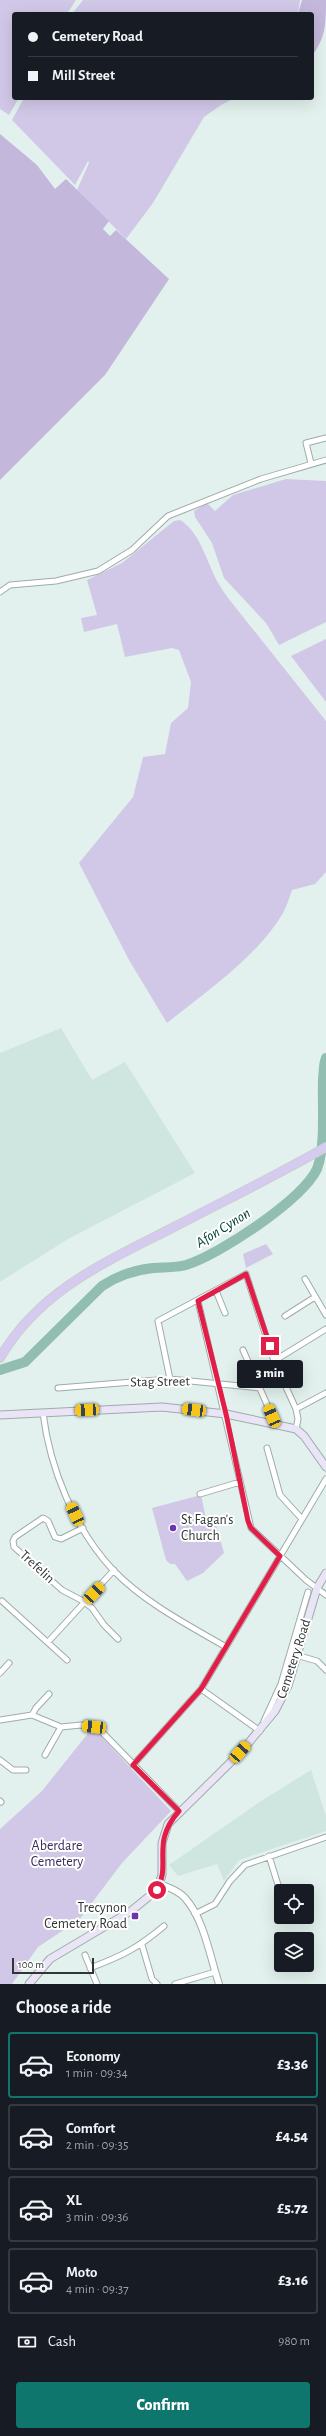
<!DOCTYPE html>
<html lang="en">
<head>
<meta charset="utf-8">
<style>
  body { margin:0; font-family:"Alegreya Sans",sans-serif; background:#20242c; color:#f1f3f6; height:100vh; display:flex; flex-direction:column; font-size:15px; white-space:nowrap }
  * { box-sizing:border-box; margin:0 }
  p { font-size:13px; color:#9ea1a6 }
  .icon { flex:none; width:22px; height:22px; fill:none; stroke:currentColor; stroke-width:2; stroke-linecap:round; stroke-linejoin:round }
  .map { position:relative; height:1984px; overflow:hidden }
  .details { display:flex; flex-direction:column; background:#171b24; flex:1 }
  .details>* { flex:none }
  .top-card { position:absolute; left:12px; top:12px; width:302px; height:88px; border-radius:4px; box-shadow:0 4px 16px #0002; display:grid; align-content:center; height:88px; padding:0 16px; background:#171b24 }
  .controls { position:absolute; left:274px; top:1884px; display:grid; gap:8px }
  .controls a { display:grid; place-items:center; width:40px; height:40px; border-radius:4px; background:#171b24; box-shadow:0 4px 16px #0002; font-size:20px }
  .scale { position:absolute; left:12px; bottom:10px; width:82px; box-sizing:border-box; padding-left:4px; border:2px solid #303634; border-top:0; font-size:11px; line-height:14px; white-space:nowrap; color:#303634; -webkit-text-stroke:3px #fff; paint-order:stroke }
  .end { position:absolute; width:18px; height:18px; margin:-9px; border:5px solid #e11d48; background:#fff; box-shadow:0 0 0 2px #fff }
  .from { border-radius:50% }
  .bubble { position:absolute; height:28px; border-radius:4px; background:#171b24; box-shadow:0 4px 16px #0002; font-size:13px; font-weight:800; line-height:28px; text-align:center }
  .car { position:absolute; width:12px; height:24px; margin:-12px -6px; border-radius:5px; box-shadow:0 0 3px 1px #0007; background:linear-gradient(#f5c518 24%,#345 0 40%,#f5c518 0 76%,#345 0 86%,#f5c518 0) }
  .top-card b { display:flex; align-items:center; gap:14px; height:38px; font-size:15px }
  .top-card b+b { border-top:1px solid #363941 }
  .top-card i { width:10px; height:10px; background:#f1f3f6 }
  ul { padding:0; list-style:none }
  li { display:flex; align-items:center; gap:12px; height:66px; margin:0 8px 6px; padding:0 8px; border:2px solid #363941; border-radius:4px }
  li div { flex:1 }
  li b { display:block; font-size:15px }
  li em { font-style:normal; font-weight:800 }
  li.selected { border-color:#0f766e }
  li>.icon { width:36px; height:36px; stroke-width:1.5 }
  h2 { padding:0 16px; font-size:18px; line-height:48px }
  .pay { display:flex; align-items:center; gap:10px; height:44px; padding:0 16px; font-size:15px }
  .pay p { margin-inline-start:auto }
  .button { display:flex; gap:8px; margin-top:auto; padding:8px 16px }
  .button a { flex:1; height:46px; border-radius:4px; background:#0f766e; color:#fff; font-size:16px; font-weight:800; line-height:46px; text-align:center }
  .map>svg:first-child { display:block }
  .built { fill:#cfe6e0 }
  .green { fill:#d1c8e8 }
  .forest { fill:#c3b8dc }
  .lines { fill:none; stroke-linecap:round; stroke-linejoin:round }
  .river { stroke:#92beb2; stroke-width:10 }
  .minor-casing { stroke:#9eaca8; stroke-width:7 }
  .tertiary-casing { stroke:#9eaca8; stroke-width:8 }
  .secondary-casing { stroke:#9eaca8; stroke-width:9 }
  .primary-casing { stroke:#cdcfce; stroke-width:10 }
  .minor { stroke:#fff; stroke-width:5 }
  .tertiary { stroke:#fff; stroke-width:6 }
  .secondary { stroke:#eae4f7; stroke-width:7 }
  .primary { stroke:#d5caef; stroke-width:8 }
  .route { stroke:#e11d48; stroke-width:5 }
  .poi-dot { fill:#6835ac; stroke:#fff; stroke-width:1.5 }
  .labels { text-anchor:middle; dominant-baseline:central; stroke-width:4; stroke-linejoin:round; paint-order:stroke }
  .street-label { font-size:14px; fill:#303634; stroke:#fff }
  .poi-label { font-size:14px; fill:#303634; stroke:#fff; text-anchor:start }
  .park-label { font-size:14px; fill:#3b2b59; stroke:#fff }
  .water-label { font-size:15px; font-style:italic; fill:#004237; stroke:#fff }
</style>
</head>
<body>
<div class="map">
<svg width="326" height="1984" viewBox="0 0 326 1984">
  <rect width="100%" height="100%" fill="#e2f1ed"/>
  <path class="built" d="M61 1028 92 1080 125 1062 195 1173 68 1239 0 1282V1053Z
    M311 1770 326 1816V1831L239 1860 224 1881 217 1864 178 1876 169 1865 261 1801Z"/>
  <path class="green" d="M0 0H76L67 14H14V98H19L9 115 0 109Z
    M83 0H300L298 14H72Z
    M24 98H235L221 105 204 117 153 203 126 239 77 190 89 163 88 161 75 185 12 120Z
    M286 479 326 481V622L279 645 266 623 224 578 212 543 195 517 194 511 207 503 215 511 233 495Z
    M180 520C201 532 207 565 220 586 223 592 228 597 232 603L326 721V872L315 884 292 890C289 898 287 906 283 913 258 956 206 992 167 1023L129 960 79 863 133 797 143 757 165 754 171 723 188 708 191 682 179 650 172 648 125 657 117 624 84 632 81 618 97 615 87 580 122 563 174 521Z
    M326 639V702L291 656Z
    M266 1244 273 1254 246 1268 243 1254Z
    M201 1495 207 1523 215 1521 224 1553 203 1573 187 1581 175 1564H170L166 1560 152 1508Z
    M89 1732 98 1733 171 1811 122 1863 79 1920 38 1947 12 1984H0V1829L42 1791Z"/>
  <path class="forest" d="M302 0H326C326 24 326 37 312 56V14H298Z
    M0 134 37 165 55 189 66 179 109 221 103 229 110 236 116 230 169 279 105 375 0 480Z"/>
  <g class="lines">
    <path class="river" d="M0 1370 25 1362 102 1286C117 1276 135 1270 153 1268 164 1267 175 1268 186 1265 219 1255 302 1200 317 1169 326 1146 322 1105 323 1079 324 1073 323 1065 326 1058"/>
    <defs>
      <path id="minor" d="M311 463 306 443 326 438
        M0 592 10 585 56 581 98 571 132 550 168 516 261 479 326 460
        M305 1279 326 1315
        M216 1291 225 1313
        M198 1301 251 1528 306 1580 326 1595
        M285 1316 315 1297
        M243 1350 272 1416V1423
        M274 1361 326 1329
        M170 1379 158 1321 246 1274 274 1361 296 1409 298 1419 296 1429
        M58 1388 170 1379 260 1388
        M296 1409 326 1393
        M43 1413C50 1469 74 1528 113 1570 145 1603 188 1625 226 1647
        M267 1448 280 1495 302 1519
        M200 1494 240 1482
        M83 1528 61 1539 55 1537 48 1521 43 1518 15 1537 13 1541 14 1547 62 1590 83 1601 92 1608 104 1625 118 1639
        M2 1601 67 1660
        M48 1642 114 1570
        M296 1655 317 1661 326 1670
        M0 1673 9 1663
        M201 1689 260 1731
        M32 1715 36 1708 49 1694
        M0 1720 32 1715 61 1727 81 1725 94 1727 101 1731 179 1811
        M264 1721 281 1684 308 1592
        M45 1755 61 1727
        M0 1760 13 1770H26
        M133 1765 201 1689 326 1479
        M0 1801 1 1802
        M269 1856 279 1888
        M195 1914 215 1904 230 1881 245 1865 326 1837
        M142 1945 152 1979 157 1984
        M85 1955 97 1984
        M90 1968C122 1956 138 1948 164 1926
        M175 1984 215 1972"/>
      <path id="tertiary" d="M160 1884C169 1888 178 1890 185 1898 204 1919 210 1957 219 1984"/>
      <path id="secondary" d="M0 1415 162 1407 226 1414 296 1429 304 1436 326 1467
        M29 1984 50 1959 131 1911 157 1890 162 1875V1843L168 1824 241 1752 275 1711 288 1686 317 1588 326 1573"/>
      <path id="primary" d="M0 1358C40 1289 108 1261 176 1226 226 1200 277 1175 326 1147"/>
    </defs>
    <use href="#minor" class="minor-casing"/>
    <use href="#tertiary" class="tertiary-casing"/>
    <use href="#secondary" class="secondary-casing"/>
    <use href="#primary" class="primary-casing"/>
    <use href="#minor" class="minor"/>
    <use href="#tertiary" class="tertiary"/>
    <use href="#secondary" class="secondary"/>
    <use href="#primary" class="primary"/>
  </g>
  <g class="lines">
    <path class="route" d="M157 1890C172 1863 150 1844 179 1811L133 1765 201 1689 280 1556 251 1528 248 1521 226 1414 198 1301 246 1274 270 1346"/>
  </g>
  <g class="poi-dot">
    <circle cx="173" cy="1528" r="4"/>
    <rect x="131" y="1912" width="8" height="8" rx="2"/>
  </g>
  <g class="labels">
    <g class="street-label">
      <text transform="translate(160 1382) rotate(-1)">Stag Street</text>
      <text transform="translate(37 1567) rotate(42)">Trefelin</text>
      <text transform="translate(294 1659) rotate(-72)">Cemetery Road</text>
    </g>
    <g class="poi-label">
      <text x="181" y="1520">St Fagan's<tspan x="181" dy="16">Church</tspan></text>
      <text x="127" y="1908" text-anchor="end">Trecynon<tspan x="127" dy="16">Cemetery Road</tspan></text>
    </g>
    <g class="park-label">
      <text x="57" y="1846">Aberdare<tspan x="57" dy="16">Cemetery</tspan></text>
    </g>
    <g class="water-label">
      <text transform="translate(223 1228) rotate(-32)">Afon Cynon</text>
    </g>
  </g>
</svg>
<div class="controls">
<a><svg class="icon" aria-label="locate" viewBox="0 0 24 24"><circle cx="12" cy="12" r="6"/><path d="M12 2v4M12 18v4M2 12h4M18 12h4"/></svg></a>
<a><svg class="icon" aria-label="layers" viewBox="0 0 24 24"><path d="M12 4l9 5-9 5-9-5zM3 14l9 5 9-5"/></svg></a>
</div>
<div class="scale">100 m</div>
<i class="end from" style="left:157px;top:1890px"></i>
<i class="end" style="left:270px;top:1346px"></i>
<div class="bubble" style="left:237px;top:1360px;width:66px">3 min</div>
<i class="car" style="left:87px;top:1410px;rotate:267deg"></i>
<i class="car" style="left:194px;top:1410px;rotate:277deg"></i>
<i class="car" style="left:272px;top:1416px;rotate:337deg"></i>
<i class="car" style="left:75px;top:1514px;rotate:335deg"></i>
<i class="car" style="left:94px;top:1593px;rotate:43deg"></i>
<i class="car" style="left:94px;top:1727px;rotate:276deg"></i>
<i class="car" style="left:240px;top:1752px;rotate:42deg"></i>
<div class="top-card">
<b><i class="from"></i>Cemetery Road</b>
<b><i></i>Mill Street</b>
</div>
</div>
<section class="details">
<h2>Choose a ride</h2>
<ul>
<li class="selected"><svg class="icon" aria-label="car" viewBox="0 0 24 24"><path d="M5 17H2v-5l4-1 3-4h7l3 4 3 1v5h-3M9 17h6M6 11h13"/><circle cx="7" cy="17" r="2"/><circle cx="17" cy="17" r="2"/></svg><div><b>Economy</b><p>1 min · 09:34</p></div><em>£3.36</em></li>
<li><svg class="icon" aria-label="car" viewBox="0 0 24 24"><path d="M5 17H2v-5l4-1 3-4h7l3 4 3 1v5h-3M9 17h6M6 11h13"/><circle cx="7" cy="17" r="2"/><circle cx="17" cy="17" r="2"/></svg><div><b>Comfort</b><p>2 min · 09:35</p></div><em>£4.54</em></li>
<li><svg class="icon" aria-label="car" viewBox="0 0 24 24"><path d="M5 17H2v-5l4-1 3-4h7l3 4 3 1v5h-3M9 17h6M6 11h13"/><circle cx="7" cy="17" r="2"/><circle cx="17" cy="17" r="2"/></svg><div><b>XL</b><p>3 min · 09:36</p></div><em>£5.72</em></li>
<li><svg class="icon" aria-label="car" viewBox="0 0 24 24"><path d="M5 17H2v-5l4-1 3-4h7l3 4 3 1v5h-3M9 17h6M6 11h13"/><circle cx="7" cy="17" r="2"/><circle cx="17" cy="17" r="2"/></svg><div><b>Moto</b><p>4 min · 09:37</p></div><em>£3.16</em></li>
</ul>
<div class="pay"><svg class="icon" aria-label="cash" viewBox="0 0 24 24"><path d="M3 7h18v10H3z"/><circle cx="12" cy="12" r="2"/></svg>Cash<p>980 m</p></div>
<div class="button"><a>Confirm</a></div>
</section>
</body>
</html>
